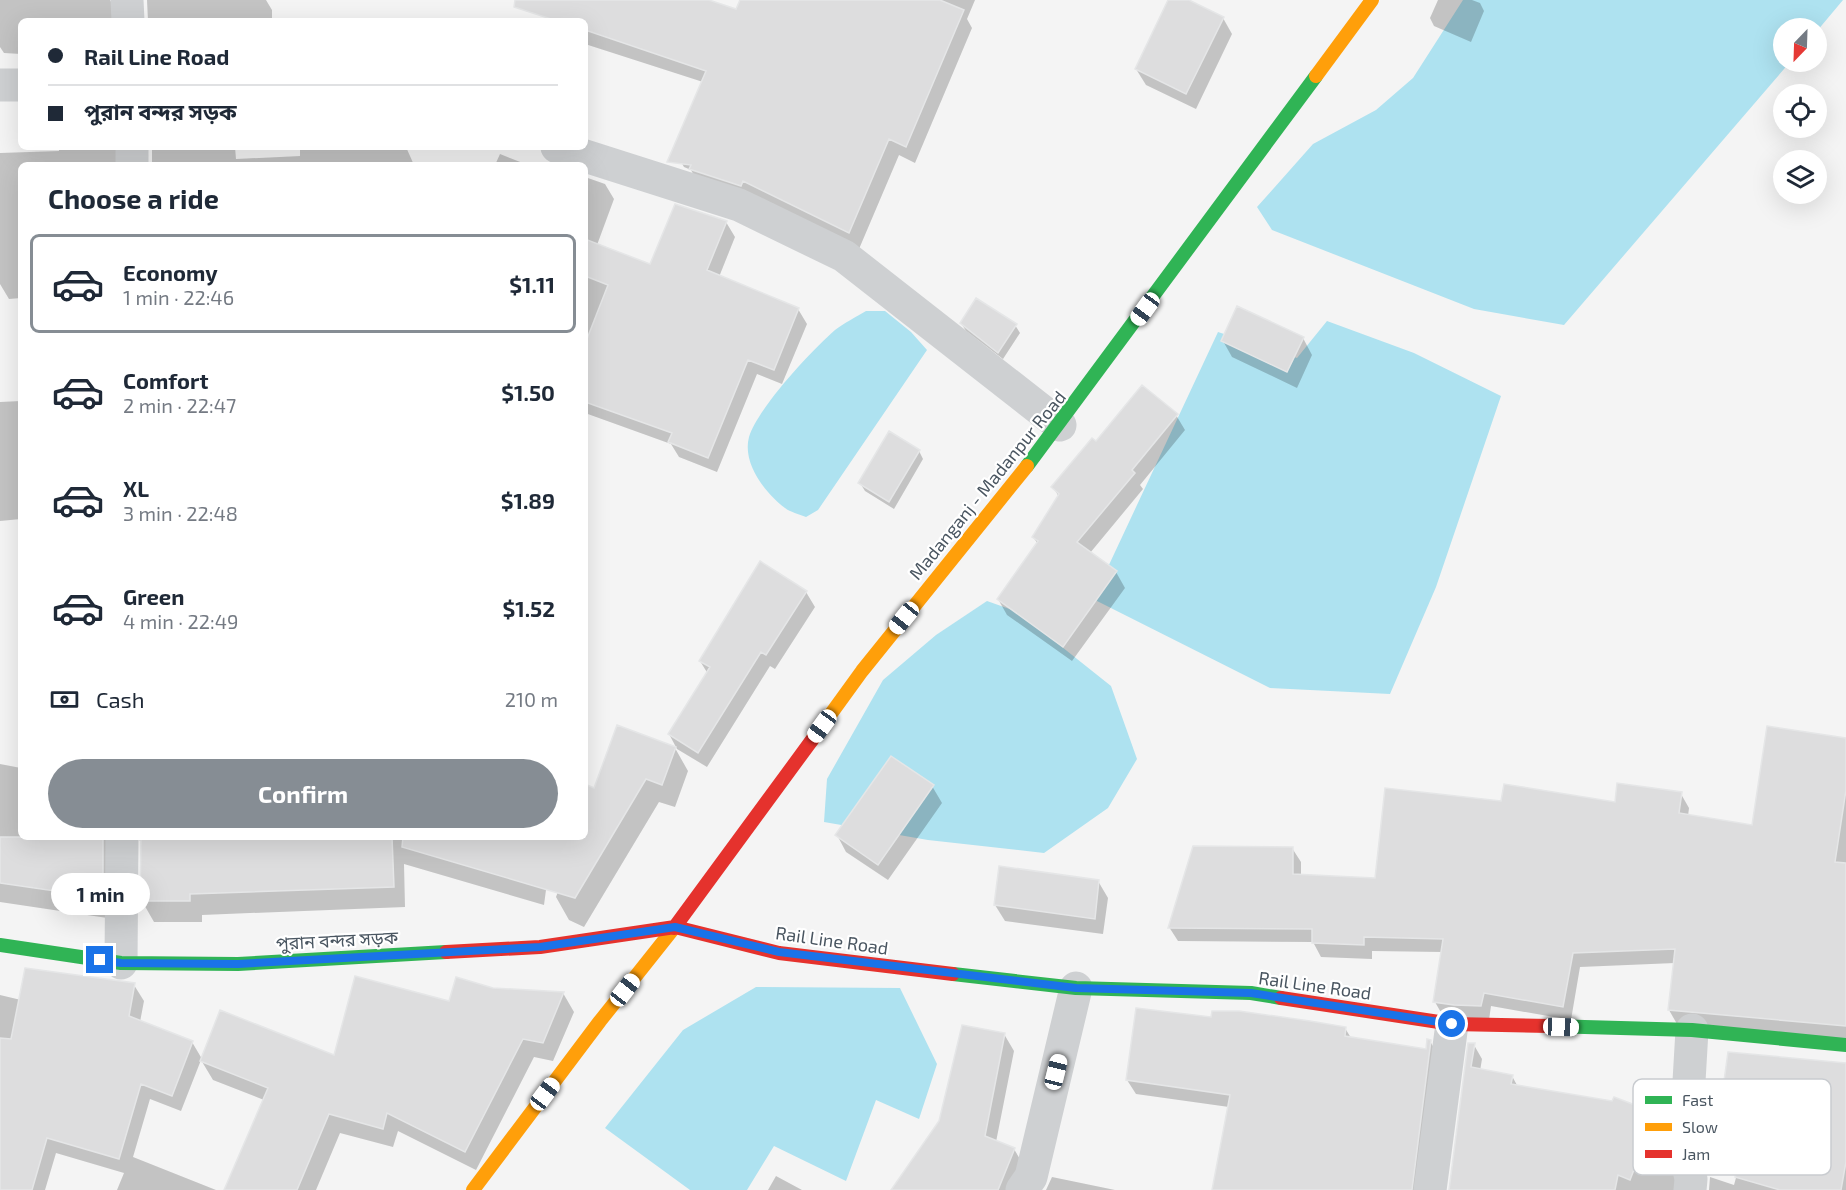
<!DOCTYPE html>
<html lang="en">
<head>
<meta charset="utf-8">
<style>
  body { margin:0; font-family:"Exo 2","Noto Sans Bengali",sans-serif; background:#f6f6f7; color:#1f2937; height:100vh; display:flex; flex-direction:column; font-size:22px; white-space:nowrap }
  * { box-sizing:border-box; margin:0 }
  p { font-size:20px; color:#747a83 }
  .icon { flex:none; width:33px; height:33px; fill:none; stroke:currentColor; stroke-width:2; stroke-linecap:round; stroke-linejoin:round }
  .map { position:relative; flex:1; overflow:hidden }
  .sheet { position:absolute; left:18px; top:162px; width:570px; height:678px; display:flex; flex-direction:column; background:#fff; border-radius:9px; box-shadow:0 6px 24px #0002 }
  .sheet>* { flex:none }
  .top-card { position:absolute; left:18px; top:18px; width:570px; height:132px; border-radius:9px; box-shadow:0 6px 24px #0002; display:grid; align-content:center; height:132px; padding:0 30px; background:#fff }
  .needle { width:39px; rotate:203deg }
  .fabs { position:absolute; left:1773px; top:18px; display:grid; gap:12px }
  .fabs a { display:grid; place-items:center; width:54px; height:54px; border-radius:50%; background:#fff; box-shadow:0 6px 24px #0002; font-size:30px }
  .end { position:absolute; width:27px; height:27px; margin:-14px; border:8px solid #1a73e8; background:#fff; box-shadow:0 0 0 3px #fff }
  .from { border-radius:50% }
  .bubble { position:absolute; height:42px; border-radius:21px; background:#fff; box-shadow:0 6px 24px #0002; font-size:20px; font-weight:700; line-height:42px; text-align:center }
  .car { position:absolute; width:18px; height:36px; margin:-18px -9px; border-radius:8px; box-shadow:0 0 4px 2px #0007; background:linear-gradient(#fff 24%,#345 0 40%,#fff 0 76%,#345 0 86%,#fff 0) }
  .top-card b { display:flex; align-items:center; gap:21px; height:57px; font-size:22px }
  .top-card b+b { border-top:2px solid #e0e1e3 }
  .top-card i { width:15px; height:15px; background:#1f2937 }
  ul { padding:0; list-style:none }
  li { display:flex; align-items:center; gap:18px; height:99px; margin:0 12px 9px; padding:0 18px; border:3px solid transparent; border-radius:9px }
  li div { flex:1 }
  li b { display:block; font-size:22px }
  li em { font-style:normal; font-weight:700 }
  li.active { border-color:#868d94 }
  li>.icon { width:54px; height:54px; stroke-width:1.5 }
  h2 { padding:0 30px; font-size:27px; line-height:72px }
  .pay { display:flex; align-items:center; gap:15px; height:66px; padding:0 30px; font-size:22px }
  .pay p { margin-inline-start:auto }
  .primary-button { display:flex; gap:12px; margin-top:auto; padding:12px 30px }
  .primary-button a { flex:1; height:69px; border-radius:36px; background:#868d94; color:#fff; font-size:24px; font-weight:700; line-height:69px; text-align:center }
  .map>svg:first-child { display:block }
  .water { fill:#aee2f0 }
  .shadow { fill:#0003 }
  .building { fill:#ddddde; stroke:#e5e6e7; stroke-width:1.5 }
  .lines { fill:none; stroke-linecap:round; stroke-linejoin:round }
  .street { stroke:#ced0d2; stroke-width:33 }
  .fast { stroke:#30b455; stroke-width:14 }
  .slow { stroke:#ff9f0a; stroke-width:14 }
  .jam { stroke:#e5322d; stroke-width:14 }
  .route { stroke:#1a73e8; stroke-width:8 }
  .labels { text-anchor:middle; dominant-baseline:central; stroke-width:4.5; stroke-linejoin:round; paint-order:stroke }
  .street-label { font-size:18px; fill:#4a5661; stroke:#fff }
  .key { fill:#fff; stroke:#c9ccd0; stroke-width:1.5 }
  .key-label { font-size:16px; fill:#4a5661 }
</style>
</head>
<body>
<div class="map">
<svg width="1846" height="1190" viewBox="0 0 1846 1190">
  <rect width="100%" height="100%" fill="#f4f4f4"/>
  <path class="water" d="M1463 0H1843L1817 31 1816 28H1784V62H1790L1564 325 1474 309 1272 230 1257 207 1313 144 1376 110 1413 78Z
    M866 311H885L911 332 927 350 818 510 806 517C799 514 790 512 785 508 765 493 742 463 749 437 758 408 811 351 835 330 844 323 856 317 866 311Z
    M1327 321 1414 353 1501 396 1436 587 1390 694 1270 688 1093 599 1218 332 1297 358Z
    M987 601 1018 612 1111 686 1137 759 1108 808 1044 853 928 840 824 822 827 779 883 680 936 635Z
    M756 987 900 988 937 1064 919 1119 876 1100 846 1181 774 1146 747 1190H690L605 1128 683 1030Z"/>
  <path class="shadow" d="M0 0H110L117 12V21H21V54L4 53 0 47Z
    M147 0H266L272 10V21H148Z
    M568 0H704L737 11 741 0H975L967 19 972 28 915 163 899 155 859 249 700 186 691 170 684 167 674 150 703 82 585 44V21H561Z
    M1170 0H1186L1223 18 1232 34 1196 109 1146 85 1136 69Z
    M1438 0H1472L1480 3 1484 11 1471 42 1434 26 1430 18Z
    M59 147H118L122 165H21V298L9 299 0 284V153L59 151Z
    M152 147H235L236 159 300 156V147H406L414 165H152Z
    M500 154 528 165H495Z
    M585 177 605 184 614 199 597 245 651 266 726 222 735 237 719 277 798 309 807 324 782 384 757 374 717 472 679 457 671 444 585 413Z
    M961 323 1015 325 1020 333 1003 359 966 331Z
    M1303 338 1312 355 1297 388 1232 357 1223 341Z
    M21 401V519L0 521V402Z
    M1176 415 1185 430 1140 485 1143 489 1090 553 1116 572 1125 588 1072 661 1007 615 998 599 1038 544 1033 537 1059 497 1053 487 1096 443Z
    M919 451 923 459 894 509 865 491 860 483Z
    M806 592 815 607 775 669 770 666 707 767 677 749 669 734 708 674 700 661Z
    M1846 740V1039L1677 1024 1669 1010 1675 963 1580 967 1571 1020 1491 1006 1489 1020 1443 1016 1435 1002 1442 952 1372 951V959L1321 957 1313 942 1178 941 1169 927 1292 848 1301 862V876L1377 880 1502 803H1616L1681 794 1689 808 1688 816 1753 826Z
    M675 748 688 771 675 807 659 802 584 927 569 920 556 897 578 837H585V818Z
    M0 764 21 768V837H553L544 905 404 864 405 907 202 915V922H154L142 901V841L135 839 114 919 0 902Z
    M932 786 942 803 888 880 846 852 837 835Z
    M1098 881 1108 898 1103 934 1005 921 995 905Z
    M134 985 144 1001 140 1022 192 1042 202 1059 335 1057 450 1003 492 989 563 993 574 1012 553 1061 534 1057 476 1170 398 1131 393 1147 340 1133 316 1190H226L264 1100 213 1080 201 1060 181 1111 150 1099 133 1157 216 1190H117L124 1173 56 1153 45 1190H0V995L21 1000Z
    M1212 1018 1345 1028 1351 1038 1427 1050 1430 1041 1438 1055 1421 1190H1213L1229 1107 1136 1094 1127 1080Z
    M1004 1034 1014 1051 996 1142 1014 1149 1024 1166 1021 1190H893Z
    M1474 1045 1482 1059 1480 1071 1512 1076 1518 1087 1655 1114 1663 1128 1653 1155 1667 1160 1675 1175 1677 1190H1450Z
    M1846 1065V1190H1709L1710 1177 1734 1185 1758 1098 1734 1095 1726 1080Z
    M776 1176 802 1190H768Z
    M1052 1177 1115 1190H1046Z"/>
  <path class="building" d="M515 0H709L736 9 740 0H940L964 10 906 147 889 139 849 233 743 181 741 186 689 169 691 165 667 162 706 71 585 30V21H557L514 7Z
    M1168 0H1189L1224 17 1186 94 1135 69Z
    M675 204 727 221 707 270 799 308 774 370 748 360 708 458 668 442 672 433 585 402V344L608 285 585 276V239L650 264Z
    M976 298 1017 324 998 353 960 323Z
    M1237 306 1304 337 1287 372 1221 341Z
    M1142 385 1178 414 1132 470 1135 473 1077 542 1117 571 1063 647 997 599 1038 541 1032 537 1059 494 1051 487 1092 438 1096 441Z
    M889 431 920 450 889 502 858 483Z
    M760 561 807 591 766 655 761 652 698 753 668 734 710 667 699 661Z
    M617 725 676 747 662 785 646 779 575 898 402 847 403 837H585V784L594 788Z
    M1767 726 1846 738V790L1835 862 1846 863V1026L1668 1010 1675 949 1573 953 1563 1007 1484 993 1481 1006 1454 1005 1433 1002 1443 939 1364 937V945L1312 943V929L1168 928 1193 846 1293 847V874L1375 878 1385 788 1501 801 1504 784 1615 802 1617 783 1682 792 1679 813 1752 825Z
    M891 756 934 785 878 865 835 835Z
    M0 837H103V898L0 883Z
    M141 837H392L394 887 190 894V901H140Z
    M999 866 1099 880 1095 919 994 905Z
    M25 968 135 983 129 1016 193 1041 172 1096 141 1084 119 1159 47 1138 32 1190H0V1038L11 1039Z
    M355 976 449 1001 456 977 493 988 564 992 543 1043 523 1039 465 1152 387 1113 383 1129 329 1114 297 1190H224L268 1088 200 1061 220 1010 334 1055Z
    M1136 1008 1211 1017 1212 1011H1239L1310 1021 1346 1027 1345 1036 1426 1049 1427 1039 1431 1040 1412 1190H1212L1230 1095 1126 1080Z
    M962 1025 1005 1033 985 1136 1015 1148 998 1190H891L939 1121Z
    M1468 1043H1475L1471 1067 1513 1075 1511 1084 1612 1101 1614 1097 1656 1113 1630 1180 1618 1175 1615 1190H1449Z
    M1728 1052 1846 1063V1162L1841 1190H1780L1735 1177 1760 1086 1724 1081Z"/>
  <g class="lines">
    <path class="street" d="M127 0 128 21
      M0 85H21
      M132 147V165
      M557 147 739 205 844 256 1060 425
      M121 963 122 837
      M1022 1190 1031 1177 1076 988
      M1430 1190 1452 1024
      M1690 1190 1691 1179 1685 1150 1692 1030"/>
    <path class="fast" d="M1027 466 1316 76
      M0 945 121 963 238 964 446 952
      M953 974 1076 988 1251 993 1281 998
      M1549 1026 1692 1030 1846 1045"/>
    <path class="slow" d="M1316 76 1372 0
      M812 740 862 671 1027 466
      M473 1190 600 1021 674 928"/>
    <path class="jam" d="M674 928 812 740
      M446 952 540 947 675 927 779 953 953 974
      M1281 998 1452 1024 1549 1026"/>
  </g>
  <g class="lines">
    <path class="route" d="M100 960 121 963 238 964 540 947 675 927 779 952 1076 988 1251 993 1452 1024"/>
  </g>
  <g class="labels">
    <g class="street-label">
      <text transform="translate(987 485) rotate(-51)">Madanganj - Madanpur Road</text>
      <text transform="translate(337 940) rotate(-3)">পুরান বন্দর সড়ক</text>
      <text transform="translate(832 940) rotate(8)">Rail Line Road</text>
      <text transform="translate(1315 985) rotate(8)">Rail Line Road</text>
    </g>
  </g>
  <rect x="1633" y="1079" width="198" height="96" rx="9" class="key"/>
  <rect x="1645" y="1096" width="27" height="8" fill="#30b455"/>
  <rect x="1645" y="1123" width="27" height="8" fill="#ff9f0a"/>
  <rect x="1645" y="1150" width="27" height="8" fill="#e5322d"/>
  <g class="key-label">
    <text x="1682" y="1106">Fast</text>
    <text x="1682" y="1133">Slow</text>
    <text x="1682" y="1160">Jam</text>
  </g>
</svg>
<div class="fabs">
<a><svg class="needle" viewBox="-14 -14 28 28"><path d="M0-13l5 13h-10z" fill="#e53935"/><path d="M0 13l5-13h-10z" fill="#747a83"/></svg></a>
<a><svg class="icon" aria-label="locate" viewBox="0 0 24 24"><circle cx="12" cy="12" r="6"/><path d="M12 2v4M12 18v4M2 12h4M18 12h4"/></svg></a>
<a><svg class="icon" aria-label="layers" viewBox="0 0 24 24"><path d="M12 4l9 5-9 5-9-5zM3 14l9 5 9-5"/></svg></a>
</div>
<i class="end from" style="left:1452px;top:1024px"></i>
<i class="end" style="left:100px;top:960px"></i>
<div class="bubble" style="left:51px;top:873px;width:99px">1 min</div>
<i class="car" style="left:1145px;top:309px;rotate:216deg"></i>
<i class="car" style="left:904px;top:618px;rotate:219deg"></i>
<i class="car" style="left:822px;top:726px;rotate:216deg"></i>
<i class="car" style="left:625px;top:990px;rotate:38deg"></i>
<i class="car" style="left:1561px;top:1027px;rotate:92deg"></i>
<i class="car" style="left:1056px;top:1072px;rotate:14deg"></i>
<i class="car" style="left:545px;top:1094px;rotate:37deg"></i>
<div class="top-card">
<b><i class="from"></i>Rail Line Road</b>
<b><i></i>পুরান বন্দর সড়ক</b>
</div>
<section class="sheet">
<h2>Choose a ride</h2>
<ul>
<li class="active"><svg class="icon" aria-label="car" viewBox="0 0 24 24"><path d="M5 17H2v-5l4-1 3-4h7l3 4 3 1v5h-3M9 17h6M6 11h13"/><circle cx="7" cy="17" r="2"/><circle cx="17" cy="17" r="2"/></svg><div><b>Economy</b><p>1 min · 22:46</p></div><em>$1.11</em></li>
<li><svg class="icon" aria-label="car" viewBox="0 0 24 24"><path d="M5 17H2v-5l4-1 3-4h7l3 4 3 1v5h-3M9 17h6M6 11h13"/><circle cx="7" cy="17" r="2"/><circle cx="17" cy="17" r="2"/></svg><div><b>Comfort</b><p>2 min · 22:47</p></div><em>$1.50</em></li>
<li><svg class="icon" aria-label="car" viewBox="0 0 24 24"><path d="M5 17H2v-5l4-1 3-4h7l3 4 3 1v5h-3M9 17h6M6 11h13"/><circle cx="7" cy="17" r="2"/><circle cx="17" cy="17" r="2"/></svg><div><b>XL</b><p>3 min · 22:48</p></div><em>$1.89</em></li>
<li><svg class="icon" aria-label="car" viewBox="0 0 24 24"><path d="M5 17H2v-5l4-1 3-4h7l3 4 3 1v5h-3M9 17h6M6 11h13"/><circle cx="7" cy="17" r="2"/><circle cx="17" cy="17" r="2"/></svg><div><b>Green</b><p>4 min · 22:49</p></div><em>$1.52</em></li>
</ul>
<div class="pay"><svg class="icon" aria-label="cash" viewBox="0 0 24 24"><path d="M3 7h18v10H3z"/><circle cx="12" cy="12" r="2"/></svg>Cash<p>210 m</p></div>
<div class="primary-button"><a>Confirm</a></div>
</section>
</div>
</body>
</html>
